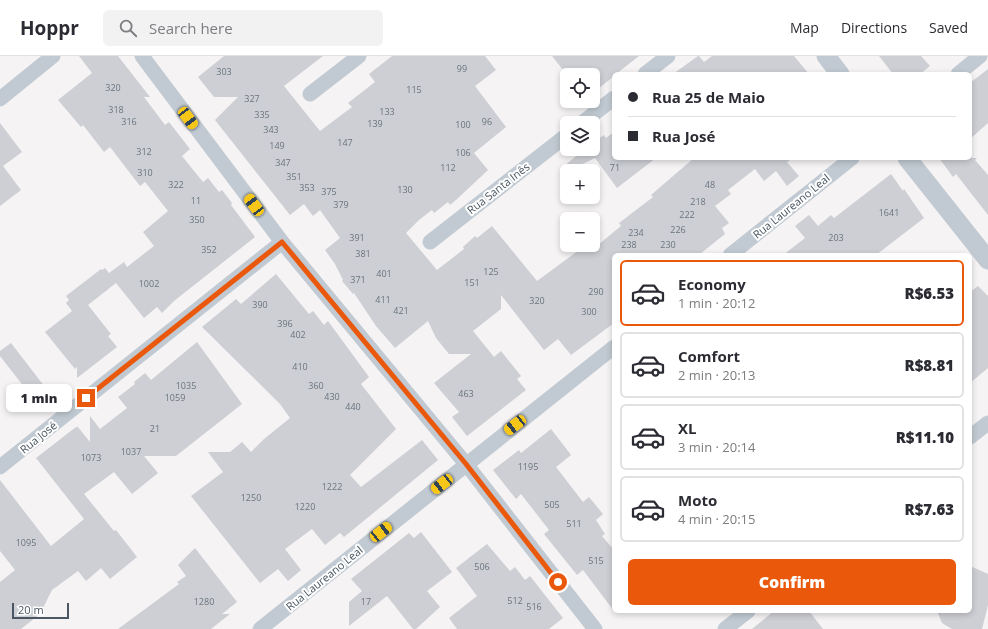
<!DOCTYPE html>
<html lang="en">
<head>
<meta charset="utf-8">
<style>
  body { margin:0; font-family:"Open Sans",sans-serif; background:#f2f2f3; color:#2b2b33; height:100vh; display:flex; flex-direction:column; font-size:15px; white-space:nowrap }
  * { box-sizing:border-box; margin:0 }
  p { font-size:13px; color:#7c7c81 }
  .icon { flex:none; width:22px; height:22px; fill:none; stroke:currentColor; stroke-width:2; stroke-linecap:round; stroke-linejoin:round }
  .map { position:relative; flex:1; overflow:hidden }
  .drawer { position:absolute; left:612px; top:197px; width:360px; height:360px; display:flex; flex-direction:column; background:#fff; border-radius:6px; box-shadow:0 2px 6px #0003 }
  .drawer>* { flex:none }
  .guide { position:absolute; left:612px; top:16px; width:360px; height:88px; border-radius:6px; box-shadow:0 2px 6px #0003; display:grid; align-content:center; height:88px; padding:0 16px; background:#fff }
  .fabs { position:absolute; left:560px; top:12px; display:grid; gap:8px }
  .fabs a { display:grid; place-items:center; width:40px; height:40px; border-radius:6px; background:#fff; box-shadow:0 2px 6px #0003; font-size:20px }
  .scale { position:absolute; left:12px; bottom:10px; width:57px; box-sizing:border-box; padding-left:4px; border:2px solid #4a5661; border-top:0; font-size:11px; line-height:14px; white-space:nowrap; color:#4a5661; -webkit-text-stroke:3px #fff; paint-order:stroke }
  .end { position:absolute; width:18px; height:18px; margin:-9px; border:5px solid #ea580c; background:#fff; box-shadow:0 0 0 2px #fff }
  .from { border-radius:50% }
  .bubble { position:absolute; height:28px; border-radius:6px; background:#fff; box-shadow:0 2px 6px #0003; font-size:13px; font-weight:800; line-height:28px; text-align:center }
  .car { position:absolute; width:12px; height:24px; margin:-12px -6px; border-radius:5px; box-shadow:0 0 3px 1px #0007; background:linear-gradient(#f5c518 24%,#345 0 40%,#f5c518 0 76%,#345 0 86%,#f5c518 0) }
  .guide b { display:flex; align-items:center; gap:14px; height:38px; font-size:15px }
  .guide b+b { border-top:1px solid #e1e1e2 }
  .guide i { width:10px; height:10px; background:#2b2b33 }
  ul { padding:7px 0 0; list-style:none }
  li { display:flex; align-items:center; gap:12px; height:66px; margin:0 8px 6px; padding:0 8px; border:2px solid #e1e1e2; border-radius:6px }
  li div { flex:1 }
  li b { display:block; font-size:15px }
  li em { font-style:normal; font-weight:800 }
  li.current { border-color:#ea580c }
  li>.icon { width:36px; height:36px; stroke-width:1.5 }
  .action { display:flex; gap:8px; margin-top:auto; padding:8px 16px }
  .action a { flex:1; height:46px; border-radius:6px; background:#ea580c; color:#fff; font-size:16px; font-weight:800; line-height:46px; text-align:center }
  header { display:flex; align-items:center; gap:24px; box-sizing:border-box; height:56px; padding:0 20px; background:#fff; border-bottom:1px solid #e1e1e2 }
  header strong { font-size:19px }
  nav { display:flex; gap:22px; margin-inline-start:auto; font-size:14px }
  .search { width:280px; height:36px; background:#f2f2f3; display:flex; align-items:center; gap:10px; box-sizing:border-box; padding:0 14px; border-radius:6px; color:#7c7c81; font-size:15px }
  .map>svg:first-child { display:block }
  .building { fill:#cdcfd5 }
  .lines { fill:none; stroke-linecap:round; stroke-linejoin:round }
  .minor { stroke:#c1cad2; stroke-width:15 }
  .tertiary { stroke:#c1cad2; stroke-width:19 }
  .route { stroke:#ea580c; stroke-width:5 }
  .labels { text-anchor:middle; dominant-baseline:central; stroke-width:4; stroke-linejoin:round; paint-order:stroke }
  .number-label { font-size:9px; fill:#6b747e }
  .street-label { font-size:11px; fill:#4a5661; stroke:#fff }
</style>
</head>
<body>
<header>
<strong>Hoppr</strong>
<div class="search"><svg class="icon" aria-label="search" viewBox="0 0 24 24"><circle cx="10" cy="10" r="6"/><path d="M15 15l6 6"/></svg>Search here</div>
<nav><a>Map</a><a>Directions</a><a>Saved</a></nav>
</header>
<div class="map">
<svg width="988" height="573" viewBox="0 0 988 573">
  <rect width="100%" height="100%" fill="#f5f3f3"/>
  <path class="building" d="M79 0H118L150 41H144L165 69 169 66 190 93 182 100 203 126 208 122 219 136 222 134 232 147 231 149 255 181 174 245 162 257 157 251 144 262 116 227 88 249 111 278 108 280 117 291 77 322V311L75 313 45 276 72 255 66 247 69 244 66 240 101 213 102 214 105 212 112 221 109 217 124 206 127 211 154 190 143 176 168 155 145 126 140 130 110 91 104 96 83 69 81 71 58 44 92 17Z
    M224 0H323L284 30 320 75 352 51 348 47 375 26 369 18 392 0H485L496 14 475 30 506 71 474 97 488 114 456 144 450 149 448 146 434 157 432 154 419 164 406 177 437 214 464 193 463 191 475 180 477 182 492 170 537 225 586 189H598L621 170 619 167 653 141 651 139 694 102H793L787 106 799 120 787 130 776 115 764 125 755 113 728 134 731 138 715 150 729 167 722 172 725 178 700 198 614 199V267L571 299 558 283 544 294 501 239V253L473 275 494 301 501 295 521 320 517 323 526 334 467 380 452 361 459 356 434 327 471 298H449L436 282 428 265 395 292 376 270 354 237 353 238 342 225 343 224 335 208 325 194 340 182 320 154 313 160 304 148 290 159 215 64 238 41H214L198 21Z
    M552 0H639L616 18H614V20L593 37V19H567Z
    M698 0H699L704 6 712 0H794L809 18H673Z
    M879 0H921L930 10 920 18H893Z
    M988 13V67L970 83V27Z
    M0 67 22 96 3 110 21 134 0 150Z
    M614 76V102H656L617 132 595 102 568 115 565 109 585 93H593V87L604 79 606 82Z
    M939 102H977L975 104 988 119V159L956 118 953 121Z
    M891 118 903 135 904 133 924 162 876 199H783L805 182 795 170 809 159 818 170 831 159 834 162Z
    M276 218 309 258 313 255 324 269 328 265 369 321 361 328 396 373 350 419 361 431 422 384 438 404 344 481 340 477 325 489 312 473 285 493 301 514 288 525 278 513 260 527 191 440 223 416 208 396H230L242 386 251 396 264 383 290 362 280 348 202 271 236 243 241 248Z
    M978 230 988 240V312L970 327V236Z
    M197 286 242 348 176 400H144L158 417 132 438 114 416 84 438 114 475 116 474 137 501 110 523 101 512 86 525 78 515 52 534 44 550 39 556 40 558 21 573H0V526L15 514 0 495V424L51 490 84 463 36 402 76 371 77 372V370L90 386V360L100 373 127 352 118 341 135 328 134 326 145 317 151 324Z
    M11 287 48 335 35 345 0 300V295Z
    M551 373 571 399 556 411 583 446 589 441 603 458 596 464 605 478 602 480 614 494V555L583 514 577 519 544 478 549 474 521 438 516 443 493 414 519 394 521 397Z
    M421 476 452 516 427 535 440 551 416 573H413L387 540 349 570V546L362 535 351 523 409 477 414 482Z
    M487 488 510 515 515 511 525 524 530 520 563 562 549 573H457L449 562 477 540 456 512Z
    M195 492 237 546 222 558H230L211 573H118L179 528 177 526 186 520 178 509Z
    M970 510 988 518V549L982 573H952L942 567 937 555H970Z
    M774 555H809L823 573H752Z"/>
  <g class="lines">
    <path class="minor" d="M142 0 282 186 466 408 595 573
      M645 18 668 0
      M958 18 980 0
      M310 38 359 0
      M0 43 53 0
      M582 67 614 42
      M430 186 567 79
      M730 199 852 102
      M970 381 988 367
      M0 411 282 186
      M260 573 614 291
      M725 573 748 555"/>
    <path class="tertiary" d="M826 0 840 18
      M907 102 988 204"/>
  </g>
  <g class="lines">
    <path class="route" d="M86 342 282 186 466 408 558 526"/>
  </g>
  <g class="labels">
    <g class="number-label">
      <text x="462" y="12">99</text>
      <text x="224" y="15">303</text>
      <text x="113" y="31">320</text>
      <text x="414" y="33">115</text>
      <text x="252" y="42">327</text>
      <text x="116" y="53">318</text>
      <text x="387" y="55">133</text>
      <text x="262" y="58">335</text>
      <text x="129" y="65">316</text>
      <text x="487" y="65">96</text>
      <text x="375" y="67">139</text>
      <text x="463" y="68">100</text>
      <text x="271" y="73">343</text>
      <text x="345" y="86">147</text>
      <text x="277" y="89">149</text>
      <text x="144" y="95">312</text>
      <text x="463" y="96">106</text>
      <text x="283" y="106">347</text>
      <text x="448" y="111">112</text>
      <text x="615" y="111">71</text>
      <text x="145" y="116">310</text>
      <text x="294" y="120">351</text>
      <text x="176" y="128">322</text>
      <text x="710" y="128">48</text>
      <text x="307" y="131">353</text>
      <text x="405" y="133">130</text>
      <text x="329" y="135">375</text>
      <text x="196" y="144">11</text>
      <text x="698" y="145">218</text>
      <text x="341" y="148">379</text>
      <text x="889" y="156">1641</text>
      <text x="687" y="158">222</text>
      <text x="197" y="163">350</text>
      <text x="678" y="173">226</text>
      <text x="636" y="176">234</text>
      <text x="357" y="181">391</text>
      <text x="836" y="181">203</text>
      <text x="629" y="188">238</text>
      <text x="668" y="188">230</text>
      <text x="209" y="193">352</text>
      <text x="363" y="197">381</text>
      <text x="491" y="215">125</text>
      <text x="384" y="217">401</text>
      <text x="358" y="223">371</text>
      <text x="472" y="226">151</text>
      <text x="149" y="227">1002</text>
      <text x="596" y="235">290</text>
      <text x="383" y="243">411</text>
      <text x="537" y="244">320</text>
      <text x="260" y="248">390</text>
      <text x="401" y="254">421</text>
      <text x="589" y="255">300</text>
      <text x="285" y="267">396</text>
      <text x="298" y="278">402</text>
      <text x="300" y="310">410</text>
      <text x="186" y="329">1035</text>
      <text x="316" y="329">360</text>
      <text x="466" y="337">463</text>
      <text x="332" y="340">430</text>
      <text x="175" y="341">1059</text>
      <text x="353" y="350">440</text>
      <text x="155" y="372">21</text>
      <text x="131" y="395">1037</text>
      <text x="91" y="401">1073</text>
      <text x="528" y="410">1195</text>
      <text x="332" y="430">1222</text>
      <text x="251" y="441">1250</text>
      <text x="552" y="448">505</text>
      <text x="305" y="450">1220</text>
      <text x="574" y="467">511</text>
      <text x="26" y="486">1095</text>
      <text x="596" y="504">515</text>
      <text x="482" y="510">506</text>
      <text x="515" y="544">512</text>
      <text x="204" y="545">1280</text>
      <text x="366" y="545">17</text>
      <text x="534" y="550">516</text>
    </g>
    <g class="street-label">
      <text transform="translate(498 132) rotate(-38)">Rua Santa Inês</text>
      <text transform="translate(791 150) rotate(-39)">Rua Laureano Leal</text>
      <text transform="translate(38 381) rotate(-39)">Rua José</text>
      <text transform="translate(324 522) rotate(-39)">Rua Laureano Leal</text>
    </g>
  </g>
</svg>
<div class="fabs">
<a><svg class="icon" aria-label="locate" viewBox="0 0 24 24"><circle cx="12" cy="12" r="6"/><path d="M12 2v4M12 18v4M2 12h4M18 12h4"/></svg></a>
<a><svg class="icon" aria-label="layers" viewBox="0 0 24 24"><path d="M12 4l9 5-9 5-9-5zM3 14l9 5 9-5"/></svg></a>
<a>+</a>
<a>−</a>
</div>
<div class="scale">20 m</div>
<i class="end from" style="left:558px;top:526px"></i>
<i class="end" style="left:86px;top:342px"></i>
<div class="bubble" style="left:6px;top:328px;width:66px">1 min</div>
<i class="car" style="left:188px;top:62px;rotate:143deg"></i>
<i class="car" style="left:254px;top:149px;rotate:323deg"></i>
<i class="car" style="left:515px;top:369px;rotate:232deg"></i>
<i class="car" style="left:442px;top:428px;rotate:232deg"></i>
<i class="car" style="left:381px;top:476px;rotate:52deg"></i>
<div class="guide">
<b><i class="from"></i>Rua 25 de Maio</b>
<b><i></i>Rua José</b>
</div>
<section class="drawer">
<ul>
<li class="current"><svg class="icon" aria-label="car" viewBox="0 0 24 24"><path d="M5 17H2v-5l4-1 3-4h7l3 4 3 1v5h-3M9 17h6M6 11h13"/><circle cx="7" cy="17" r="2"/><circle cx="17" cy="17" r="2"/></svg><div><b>Economy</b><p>1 min · 20:12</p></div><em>R$6.53</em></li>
<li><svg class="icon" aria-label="car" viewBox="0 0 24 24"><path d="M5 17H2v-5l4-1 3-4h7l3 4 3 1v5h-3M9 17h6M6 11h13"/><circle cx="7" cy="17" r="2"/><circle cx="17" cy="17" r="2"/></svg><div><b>Comfort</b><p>2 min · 20:13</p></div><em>R$8.81</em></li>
<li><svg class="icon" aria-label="car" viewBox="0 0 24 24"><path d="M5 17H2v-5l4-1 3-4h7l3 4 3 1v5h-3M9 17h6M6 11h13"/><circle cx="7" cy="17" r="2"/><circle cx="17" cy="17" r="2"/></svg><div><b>XL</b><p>3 min · 20:14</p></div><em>R$11.10</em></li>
<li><svg class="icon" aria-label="car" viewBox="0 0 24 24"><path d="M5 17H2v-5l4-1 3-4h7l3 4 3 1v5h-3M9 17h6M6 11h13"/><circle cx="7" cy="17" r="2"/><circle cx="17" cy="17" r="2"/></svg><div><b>Moto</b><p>4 min · 20:15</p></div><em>R$7.63</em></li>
</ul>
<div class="action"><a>Confirm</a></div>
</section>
</div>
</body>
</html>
